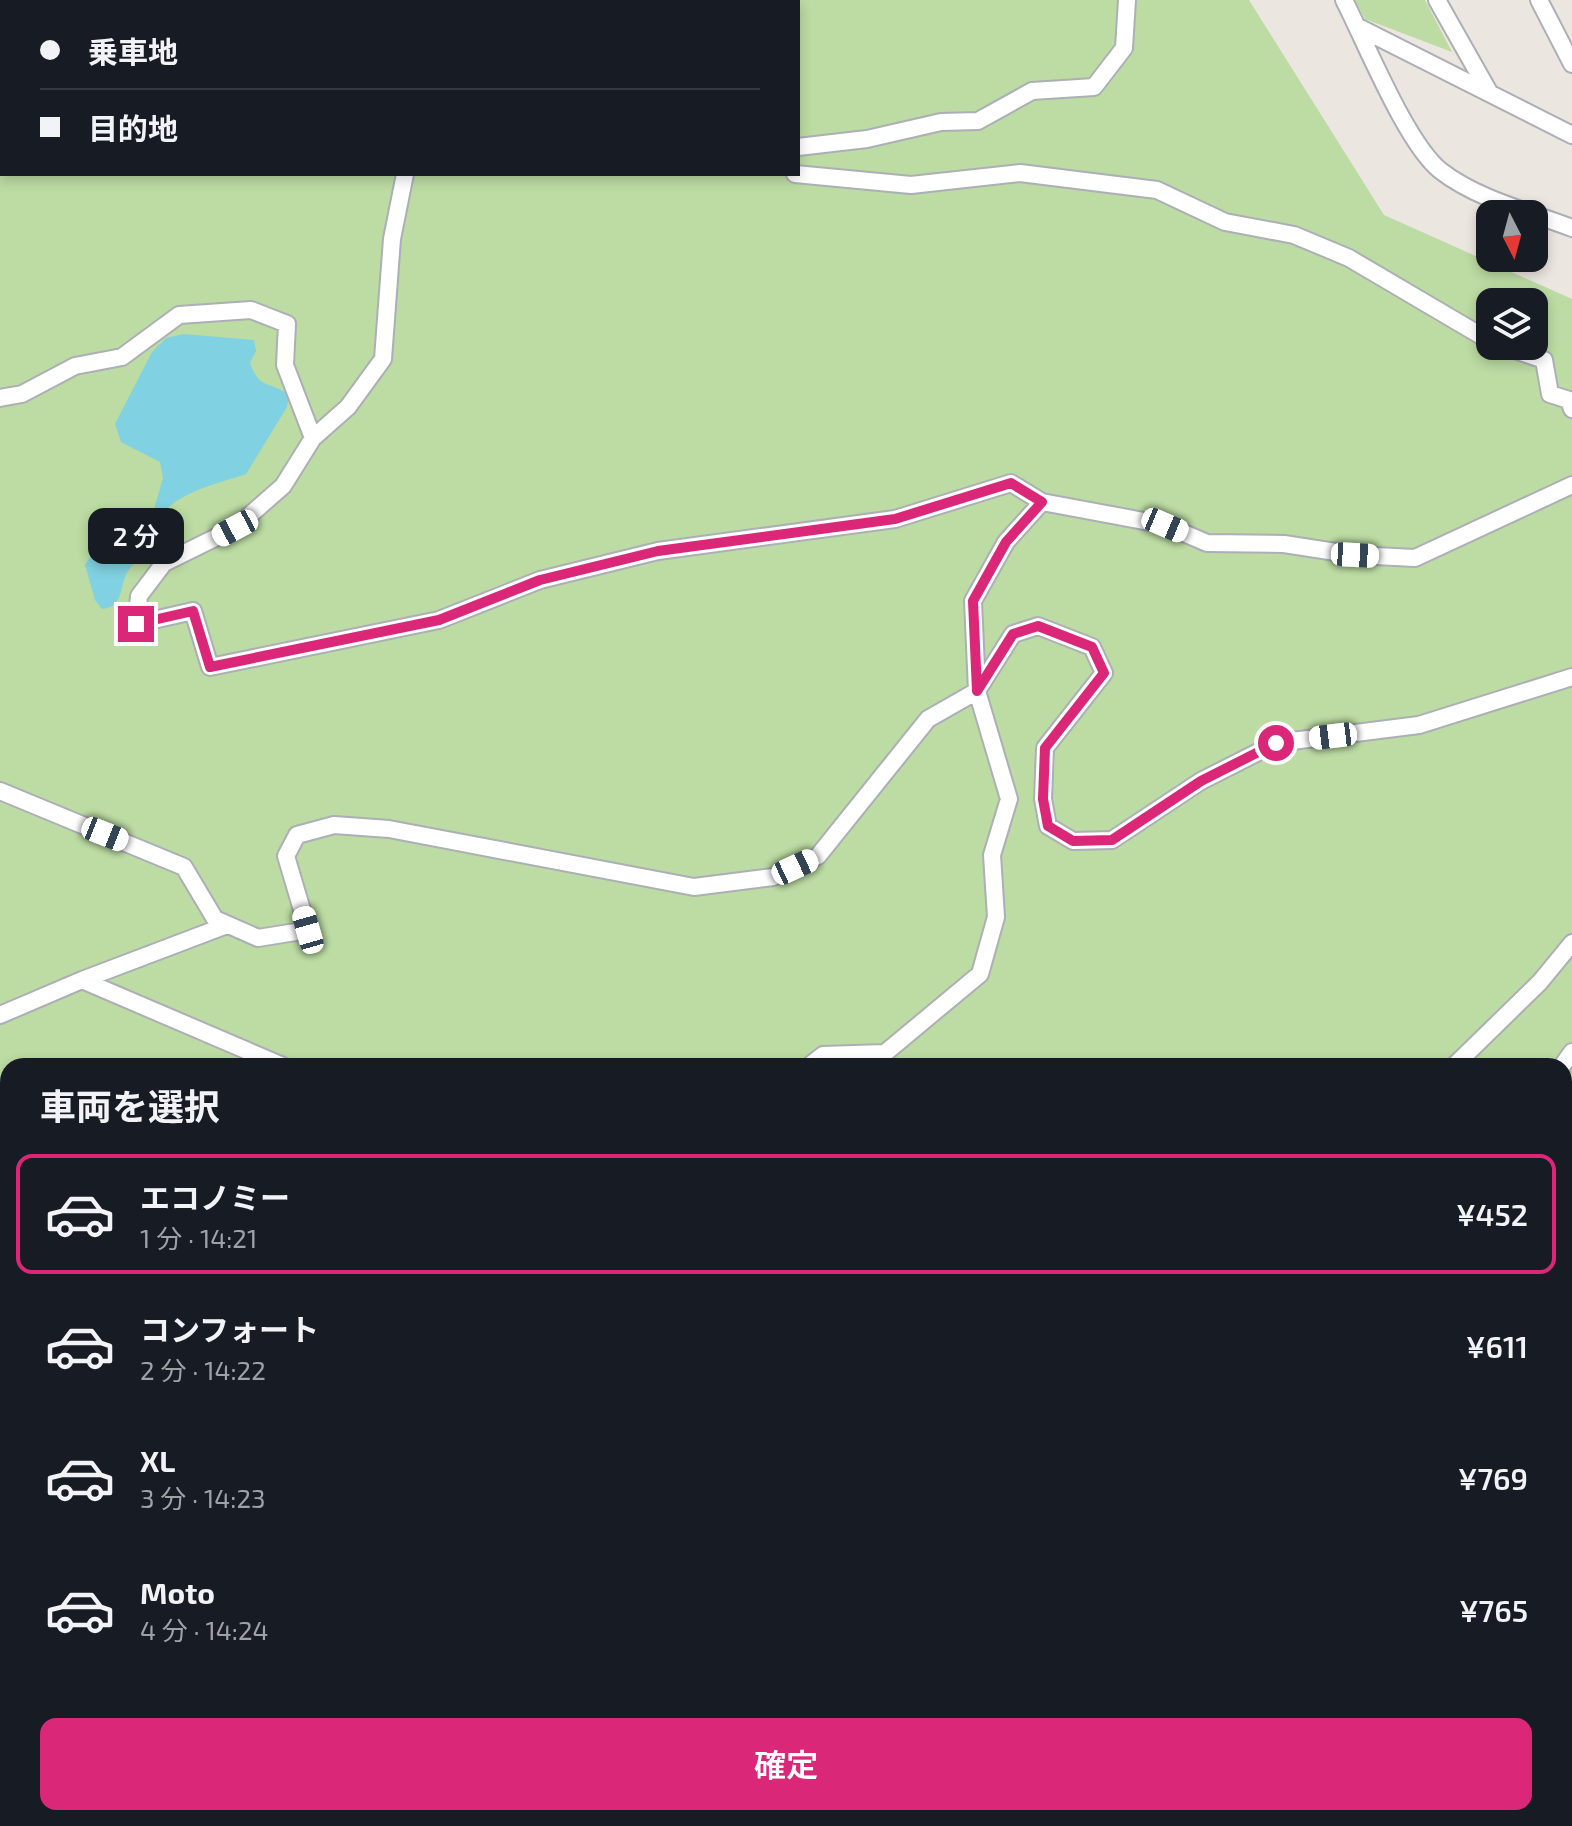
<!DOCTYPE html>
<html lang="ja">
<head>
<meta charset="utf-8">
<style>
  body { margin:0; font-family:"Exo 2","Noto Sans JP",sans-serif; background:#20242c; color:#f1f3f6; height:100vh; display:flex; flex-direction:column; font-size:30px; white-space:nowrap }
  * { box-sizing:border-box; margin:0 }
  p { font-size:26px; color:#9ea1a6 }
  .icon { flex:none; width:44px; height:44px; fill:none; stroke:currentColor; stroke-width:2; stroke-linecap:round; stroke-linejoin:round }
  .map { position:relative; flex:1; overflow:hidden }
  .side { position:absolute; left:0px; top:1058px; width:1572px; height:768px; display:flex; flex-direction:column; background:#171b24; border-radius:24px 24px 0 0; box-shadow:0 4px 12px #0003 }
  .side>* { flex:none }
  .banner { position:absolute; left:0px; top:0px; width:800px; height:176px; box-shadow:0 4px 12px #0003; display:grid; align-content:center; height:176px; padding:0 40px; background:#171b24 }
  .needle { width:52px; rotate:174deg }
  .controls { position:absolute; left:1476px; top:200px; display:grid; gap:16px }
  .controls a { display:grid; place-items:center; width:72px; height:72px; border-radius:16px; background:#171b24; box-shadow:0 4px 12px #0003; font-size:40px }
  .end { position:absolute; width:36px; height:36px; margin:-18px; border:10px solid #db2777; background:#fff; box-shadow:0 0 0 4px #fff }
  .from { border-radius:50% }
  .bubble { position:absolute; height:56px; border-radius:16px; background:#171b24; box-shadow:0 4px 12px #0003; font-size:26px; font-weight:600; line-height:56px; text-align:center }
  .car { position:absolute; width:24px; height:48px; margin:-24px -12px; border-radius:10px; box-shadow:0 0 6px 2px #0007; background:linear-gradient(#fff 24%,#345 0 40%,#fff 0 76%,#345 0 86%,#fff 0) }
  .banner b { display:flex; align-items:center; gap:28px; height:76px; font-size:30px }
  .banner b+b { border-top:2px solid #363941 }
  .banner i { width:20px; height:20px; background:#f1f3f6 }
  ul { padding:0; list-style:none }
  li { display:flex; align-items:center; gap:24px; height:120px; margin:0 16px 12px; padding:0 24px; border:4px solid transparent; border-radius:16px }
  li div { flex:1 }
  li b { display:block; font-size:30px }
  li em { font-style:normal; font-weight:600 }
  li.current { border-color:#db2777 }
  li>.icon { width:72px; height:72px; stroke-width:1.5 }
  h2 { padding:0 40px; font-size:36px; line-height:96px }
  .cta { display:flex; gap:16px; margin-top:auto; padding:16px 40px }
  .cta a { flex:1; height:92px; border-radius:16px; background:#db2777; color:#fff; font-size:32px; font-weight:600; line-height:92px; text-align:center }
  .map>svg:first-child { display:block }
  .green { fill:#bcdca3; fill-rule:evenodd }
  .water { fill:#80d1e1 }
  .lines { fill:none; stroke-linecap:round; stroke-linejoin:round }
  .minor-casing { stroke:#acafb6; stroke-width:20 }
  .minor { stroke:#fff; stroke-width:16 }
  .route { stroke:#db2777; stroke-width:10 }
</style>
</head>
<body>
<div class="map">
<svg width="1572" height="1826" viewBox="0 0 1572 1826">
  <rect width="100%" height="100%" fill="#ece6e0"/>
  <path class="green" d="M0 0H1249L1384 215 1572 299V1826H712L706 1818H1564V1066H8V1728L0 1729ZM2 2H798V174H2ZM1490 302H1534V346H1490Z
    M1355 0H1425L1452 52 1365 19Z"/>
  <path class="water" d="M184 334 254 340 256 351 250 363C260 391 269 380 289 395L287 407 246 474C212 486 165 493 152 533L159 552C150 560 138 557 130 568 118 583 126 607 102 609L95 600 85 565 92 554 122 558 128 555 129 545 121 533 125 522 152 516 163 478 160 462 121 442 115 424 152 352 166 338Z"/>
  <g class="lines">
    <defs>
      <path id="minor" d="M1344 0C1366 43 1407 145 1441 171 1477 199 1530 212 1572 228
        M1437 0 1489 92
        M1539 0 1572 64
        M370 2 371 0
        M1358 27 1572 135
        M0 90 2 89
        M798 147 867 139 941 122 978 121 1032 91 1094 87 1124 48 1127 0
        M405 174 392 239 383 359 348 407 313 438 283 486 235 528 164 563 139 596 136 624 193 611 210 667 439 620 540 580 658 551 895 519 1011 483 1042 502
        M795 174 911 185 1020 173 1157 190 1225 222 1294 235 1349 258 1490 341
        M1503 346 1544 360 1550 394 1569 400 1572 409
        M0 398 22 394 75 366 122 357 179 315 251 310 287 324 285 365 313 438
        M0 791 184 867 215 919 258 938 308 930 286 856 297 835 334 825 389 829 694 887 773 877 818 856 928 719 977 691 1013 634 1038 626 1092 647 1104 673 1045 748 1043 799 1048 826 1073 841 1112 840 1201 781 1276 743 1419 725 1572 677
        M82 980 227 925
        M0 1015 82 980 283 1066
        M809 1066 823 1055 885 1053 980 974 996 917 992 855 1009 799 977 691 973 601 1006 542 1042 502 1165 525 1207 543 1284 544 1355 555 1415 558 1572 485
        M1454 1066 1540 982 1572 943
        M1562 1066 1572 1052
        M0 1088 8 1087
        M0 1666 8 1679
        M55 1818 56 1826
        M881 1818 885 1826
        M1207 1818 1208 1826
        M1329 1818 1330 1826"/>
    </defs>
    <use href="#minor" class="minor-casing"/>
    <use href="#minor" class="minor"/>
  </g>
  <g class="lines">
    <path class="route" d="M136 624 193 611 210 667 439 620 540 580 658 551 895 519 1011 483 1042 502 1006 542 973 601 977 691 1013 634 1038 626 1092 647 1104 673 1045 748 1043 799 1048 826 1073 841 1112 840 1201 781 1276 743"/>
  </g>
</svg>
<div class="controls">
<a><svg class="needle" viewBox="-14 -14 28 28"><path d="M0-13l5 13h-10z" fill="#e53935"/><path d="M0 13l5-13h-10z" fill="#9ea1a6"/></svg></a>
<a><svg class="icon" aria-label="layers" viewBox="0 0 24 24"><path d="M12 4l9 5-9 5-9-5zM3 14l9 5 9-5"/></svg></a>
</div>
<i class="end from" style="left:1276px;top:743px"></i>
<i class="end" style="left:136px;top:624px"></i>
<div class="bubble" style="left:88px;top:508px;width:96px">2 分</div>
<i class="car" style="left:1165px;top:525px;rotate:113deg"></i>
<i class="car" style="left:235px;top:528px;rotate:242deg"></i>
<i class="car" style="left:1355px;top:555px;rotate:93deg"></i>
<i class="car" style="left:1333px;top:736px;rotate:263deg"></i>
<i class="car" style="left:105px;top:834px;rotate:112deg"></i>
<i class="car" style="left:795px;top:867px;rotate:65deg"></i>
<i class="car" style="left:308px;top:930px;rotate:344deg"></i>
<div class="banner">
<b><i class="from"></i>乗車地</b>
<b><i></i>目的地</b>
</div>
<section class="side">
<h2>車両を選択</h2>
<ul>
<li class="current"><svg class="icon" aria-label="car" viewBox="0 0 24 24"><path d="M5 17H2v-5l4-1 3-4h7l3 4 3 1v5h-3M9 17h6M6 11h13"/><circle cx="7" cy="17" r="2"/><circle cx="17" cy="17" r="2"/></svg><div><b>エコノミー</b><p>1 分 · 14:21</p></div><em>¥452</em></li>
<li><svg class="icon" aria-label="car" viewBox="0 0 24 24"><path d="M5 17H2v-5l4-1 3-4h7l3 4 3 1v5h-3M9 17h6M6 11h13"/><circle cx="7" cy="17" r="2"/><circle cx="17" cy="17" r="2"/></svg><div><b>コンフォート</b><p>2 分 · 14:22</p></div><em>¥611</em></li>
<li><svg class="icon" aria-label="car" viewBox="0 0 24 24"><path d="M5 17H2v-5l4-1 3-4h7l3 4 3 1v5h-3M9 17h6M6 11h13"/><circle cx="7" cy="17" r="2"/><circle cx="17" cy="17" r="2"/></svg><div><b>XL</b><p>3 分 · 14:23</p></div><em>¥769</em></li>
<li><svg class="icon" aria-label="car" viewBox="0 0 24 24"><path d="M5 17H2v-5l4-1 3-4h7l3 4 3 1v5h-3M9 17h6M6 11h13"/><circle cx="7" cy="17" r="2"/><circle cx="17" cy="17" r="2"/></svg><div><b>Moto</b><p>4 分 · 14:24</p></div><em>¥765</em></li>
</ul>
<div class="cta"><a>確定</a></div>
</section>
</div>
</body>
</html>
